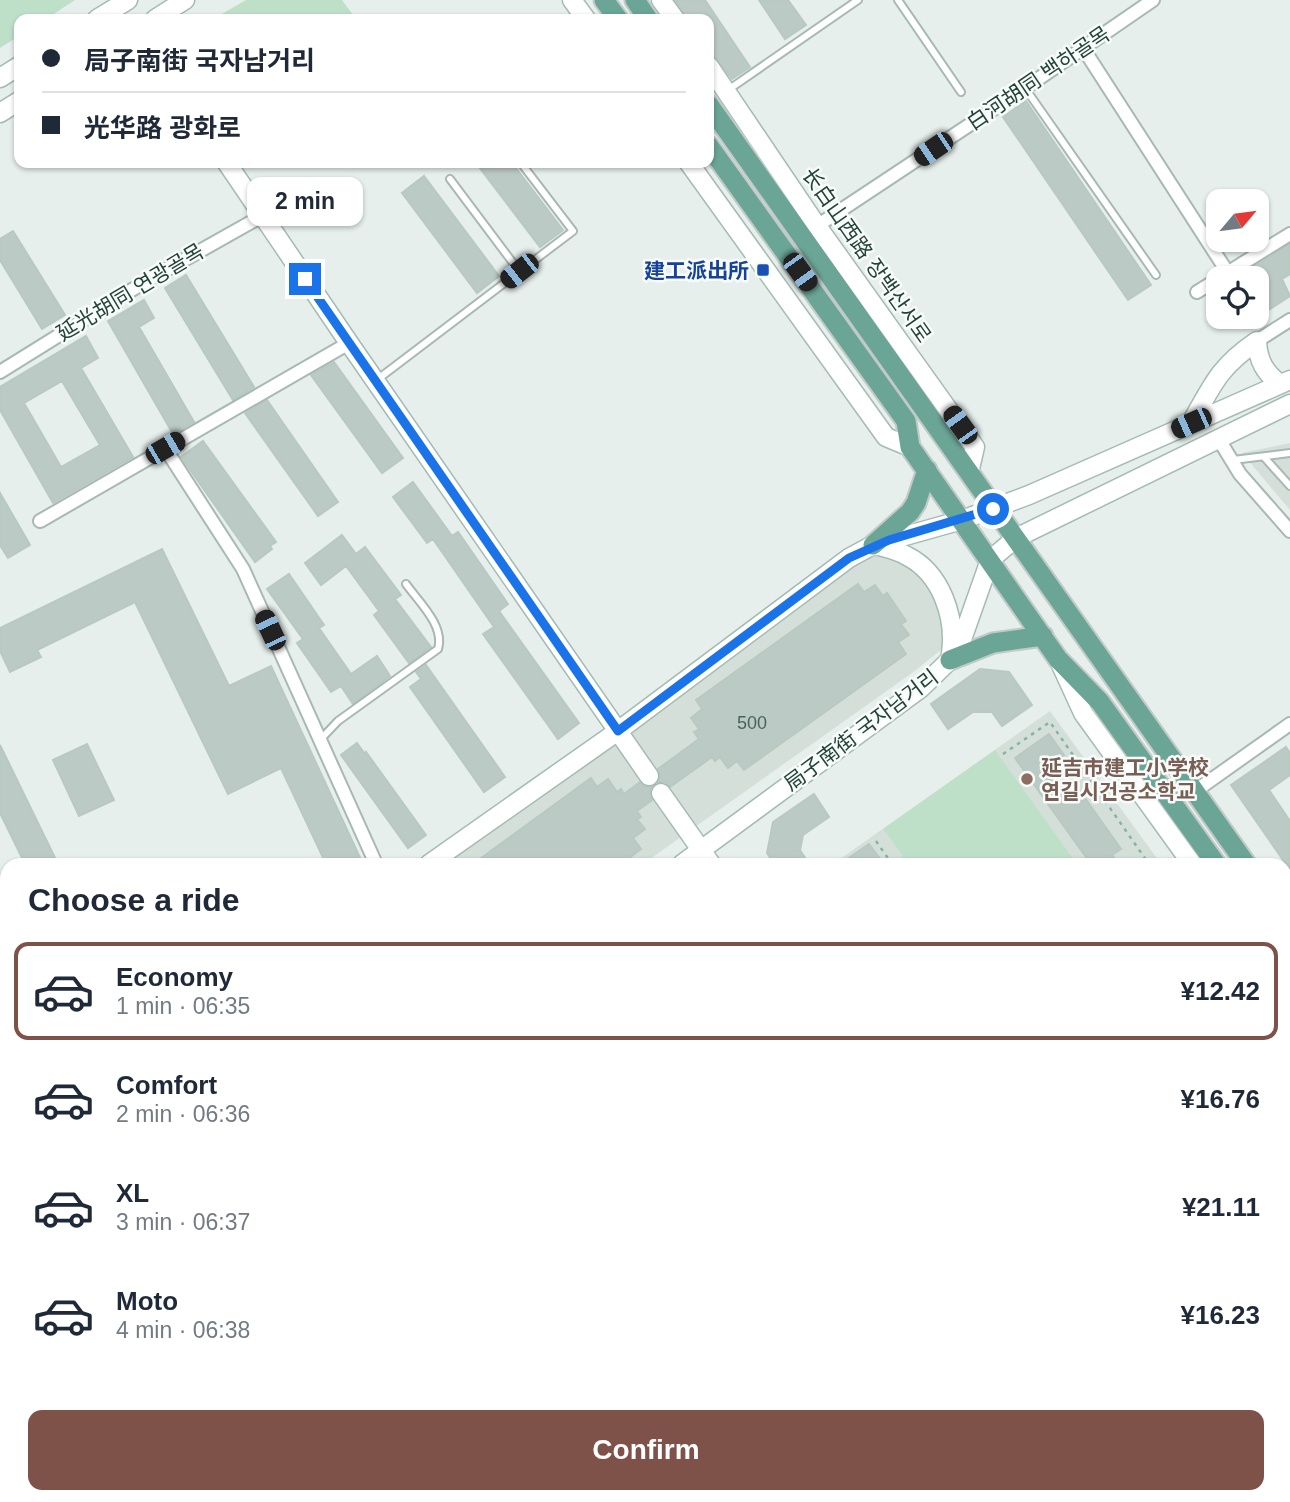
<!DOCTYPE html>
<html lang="en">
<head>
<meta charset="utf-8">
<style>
  body { margin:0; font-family:Helvetica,"Noto Sans SC","Noto Sans KR",sans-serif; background:#f2f2f3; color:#1f2937; height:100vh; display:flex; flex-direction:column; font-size:26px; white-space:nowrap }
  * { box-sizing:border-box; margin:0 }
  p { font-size:23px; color:#747a83 }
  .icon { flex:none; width:38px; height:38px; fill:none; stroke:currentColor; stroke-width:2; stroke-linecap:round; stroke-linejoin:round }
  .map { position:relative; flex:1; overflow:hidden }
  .panel { position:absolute; left:0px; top:858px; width:1292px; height:646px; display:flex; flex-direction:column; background:#fff; border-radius:21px 21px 0 0; box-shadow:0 2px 5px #0004 }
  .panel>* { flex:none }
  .banner { position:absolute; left:14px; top:14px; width:700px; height:154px; border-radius:14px; box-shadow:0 2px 5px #0004; display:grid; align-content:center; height:154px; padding:0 28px; background:#fff }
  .needle { width:46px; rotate:61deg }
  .tools { position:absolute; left:1206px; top:189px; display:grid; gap:14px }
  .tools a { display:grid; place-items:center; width:63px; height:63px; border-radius:14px; background:#fff; box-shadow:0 2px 5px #0004; font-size:35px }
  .end { position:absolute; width:32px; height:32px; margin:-16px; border:9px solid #1a73e8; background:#fff; box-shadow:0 0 0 4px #fff }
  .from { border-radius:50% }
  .bubble { position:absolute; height:49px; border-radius:14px; background:#fff; box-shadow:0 2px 5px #0004; font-size:23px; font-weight:600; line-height:49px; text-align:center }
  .car { position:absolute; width:21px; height:42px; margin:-21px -10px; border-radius:9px; box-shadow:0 0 5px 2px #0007; background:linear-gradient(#222 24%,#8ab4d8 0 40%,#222 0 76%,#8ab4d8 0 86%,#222 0) }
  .banner b { display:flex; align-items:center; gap:24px; height:66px; font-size:26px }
  .banner b+b { border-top:2px solid #e0e1e3 }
  .banner i { width:18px; height:18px; background:#1f2937 }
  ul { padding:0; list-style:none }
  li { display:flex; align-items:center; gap:21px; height:98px; margin:0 14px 10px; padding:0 14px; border:4px solid transparent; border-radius:14px }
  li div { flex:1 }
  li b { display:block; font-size:26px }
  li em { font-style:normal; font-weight:600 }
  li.current { border-color:#7f5249 }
  li>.icon { width:63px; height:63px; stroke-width:1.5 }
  h2 { padding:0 28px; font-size:32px; line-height:84px }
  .cta { display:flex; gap:14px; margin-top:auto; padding:14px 28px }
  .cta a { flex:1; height:80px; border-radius:14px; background:#7f5249; color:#fff; font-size:28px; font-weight:600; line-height:80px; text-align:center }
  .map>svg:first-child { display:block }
  .built { fill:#d4dfda }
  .green { fill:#bfe0c8 }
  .building { fill:#bbcac4; stroke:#b8c9c2; stroke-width:2; fill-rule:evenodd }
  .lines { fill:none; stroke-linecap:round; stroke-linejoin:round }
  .lane-casing { stroke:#a8b8b2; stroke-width:10 }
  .street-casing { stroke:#a8b8b2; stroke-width:16 }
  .secondary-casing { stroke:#a4bbb3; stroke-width:21 }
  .primary-casing { stroke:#c2cac8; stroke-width:23 }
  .path { stroke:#86b3a5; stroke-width:2.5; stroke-dasharray:3.5 5; stroke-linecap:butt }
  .lane { stroke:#fff; stroke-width:6 }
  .street { stroke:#fff; stroke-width:12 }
  .secondary { stroke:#fff; stroke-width:18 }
  .primary { stroke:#6aa596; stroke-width:19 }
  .rail { stroke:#5f7d75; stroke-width:4.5; stroke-dasharray:14 7; stroke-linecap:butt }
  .route { stroke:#1a73e8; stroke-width:9 }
  .transit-dot { fill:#1a4fb4; stroke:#f7fbf9; stroke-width:2.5 }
  .education-dot { fill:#8d6e63; stroke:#f7fbf9; stroke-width:2.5 }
  .labels { text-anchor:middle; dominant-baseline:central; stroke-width:5; stroke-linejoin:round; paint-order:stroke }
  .number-label { font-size:18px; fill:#4a645c }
  .street-label { font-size:21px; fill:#24423a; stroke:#f7fbf9 }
  .transit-label { font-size:21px; font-weight:bold; fill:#164399; stroke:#f7fbf9; text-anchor:end }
  .education-label { font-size:21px; font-weight:bold; fill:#785e54; stroke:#f7fbf9; text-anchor:start }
</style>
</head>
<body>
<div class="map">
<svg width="1290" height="1502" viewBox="0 0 1290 1502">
  <rect width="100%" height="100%" fill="#e6efeb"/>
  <path class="built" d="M1290 443V510L1242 453Z
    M867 555 889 558 915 572 929 586 937 600 943 637 942 649 912 673 643 864H443Z
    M1050 711 1161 864H833Z
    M374 1496H849L841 1502H366Z"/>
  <path class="green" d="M0 0H75L46 19H19V36L0 48Z
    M246 0H342L356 19H213Z
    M995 750 1077 864H901L899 859 903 856 883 829Z"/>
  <path class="building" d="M675 0H705L750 67 732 79 709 49V19H688Z
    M759 0H788L806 25 785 39Z
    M1026 101 1151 285 1128 300 1003 117Z
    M476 163H512L563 230 540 247Z
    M424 176 499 276 477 293 402 193Z
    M13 231 65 315 42 329 0 260V239Z
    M1290 244V274L1282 279 1290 296 1264 313 1256 302V278H1235Z
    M186 275 254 387 233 400 165 288Z
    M144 300 154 318 139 327 194 422 173 434 108 321Z
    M86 336 98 358 81 368 133 457 53 503 0 410V387ZM62 381 100 445 61 467 24 403Z
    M334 362 403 458 382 473 311 375Z
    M267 400 338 502 318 516 245 413Z
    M203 441 276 542 270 546 272 549 255 562 181 457Z
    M413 482 452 536 458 532 508 604 499 611 579 723 558 739 483 634 494 627 433 539 427 543 393 497Z
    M0 493 30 545 8 558 0 545Z
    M342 535 356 554 365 547 401 595 395 599 431 647 409 663 374 615 379 611 346 566 321 585 305 563Z
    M162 549 229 686 271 666 363 864H326L281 768 228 794 135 602 37 650 41 657 10 672 0 651V628Z
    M289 574 324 625 319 628 351 674 377 656 390 676 353 704 341 686 331 692 297 643 303 639 267 589Z
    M858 584 864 592 875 585 883 596 887 593 906 621 901 624 909 635 898 642 906 654 744 770 737 761 728 768 720 757 715 761 712 757 670 787 665 782H658L660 776 658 769 699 739 694 732 699 729 691 718 702 709 696 700Z
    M426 665 505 777 484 792 410 687 421 679 416 672Z
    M980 669 1009 672 1032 705 1002 726 992 712H973L948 729 931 704Z
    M1049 734 1064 755 1048 766 1076 804 1085 798 1121 849 1112 855 1119 864H1091L1015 758Z
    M357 743 365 754 366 752 426 835 408 848 341 755Z
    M87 744 114 800 79 816 53 760Z
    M0 745 58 864H25L0 813Z
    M1286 747 1290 753V775L1269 790 1290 821V870L1231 785Z
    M591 778 597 787 608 779 617 792 621 789 624 794 640 782 645 787H652L650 793 652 800 637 811 641 817 637 819 645 829 633 838 641 849 621 864H473Z
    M814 794 829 817 803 835 800 850 809 864H774L767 853 773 822Z
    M869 844 884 864H840Z"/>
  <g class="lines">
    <defs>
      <path id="lane" d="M898 0 961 92
        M1025 88 1156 275
        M728 90 858 0
        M450 179 519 271
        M378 379 573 231 521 163
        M1264 457 1290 486
        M1233 460 1290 453
        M320 740 338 721 438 649C445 626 419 602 406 584
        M663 1502 669 1496
        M1050 1502 1060 1496"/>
      <path id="street" d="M1083 48 1228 273
        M817 226 1025 88 1153 0
        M1219 278 1290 234
        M1197 292 1218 279
        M1257 341 1290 320
        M0 372 143 283 262 216
        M1218 438 1240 474 1290 531
        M165 448 243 569 376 864
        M40 521 349 343
        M1194 792 1290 724
        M1284 1073 1290 1069
        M0 1312 7 1304"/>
      <path id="secondary" d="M572 0 586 19
        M661 0 675 19
        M97 19 128 0
        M155 19 185 0
        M709 66 817 226 975 447 969 473
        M0 78 19 66
        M0 113 19 101
        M227 163 349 343 649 776
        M689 163 886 437 910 447
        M1191 423C1213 384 1219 367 1257 341 1258 361 1265 373 1280 384
        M875 545C886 548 897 550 907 556 941 573 956 617 951 653
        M1061 665 1083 713 1192 864
        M661 793 711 864
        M429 864 618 731 849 558 873 545 962 520 1029 495 1290 380
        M682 864 921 688 953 657 960 645 990 560 1016 538 1290 404
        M1284 992 1290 1000
        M0 1207 7 1203
        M0 1231 7 1227
        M1152 1496 1156 1502
        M0 1501 1 1502"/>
      <path id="primary" d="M604 0 618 19
        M635 0 648 19
        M709 105 1246 864
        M709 146 906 421 910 447 1058 659 1100 702 1216 864
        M873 545 910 512 916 503 927 470
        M950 660 993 643 1043 636
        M1284 918 1290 926
        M1284 961 1290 969"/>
    </defs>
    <use href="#lane" class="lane-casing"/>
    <use href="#street" class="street-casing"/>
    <use href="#secondary" class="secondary-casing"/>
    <use href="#primary" class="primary-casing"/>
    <path class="path" d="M1003 754 1050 722 1149 864
      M876 841 892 864"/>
    <use href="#lane" class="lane"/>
    <use href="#street" class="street"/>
    <use href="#secondary" class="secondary"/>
    <use href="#primary" class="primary"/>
    <path class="rail" d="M0 1429 7 1435
      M91 1496 98 1502"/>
  </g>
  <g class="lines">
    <path class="route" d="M305 279 618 731 849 558 889 540 993 509"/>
  </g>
  <rect class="transit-dot" x="756" y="263" width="14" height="14" rx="3.5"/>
  <circle class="education-dot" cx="1027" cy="779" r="7"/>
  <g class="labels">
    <g class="number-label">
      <text x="752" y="723">500</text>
    </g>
    <g class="street-label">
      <text transform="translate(1038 78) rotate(-34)">白河胡同 백하골목</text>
      <text transform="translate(867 255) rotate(55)">长白山西路 장백산서로</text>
      <text transform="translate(130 292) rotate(-31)">延光胡同 연광골목</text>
      <text transform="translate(861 730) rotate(-37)">局子南街 국자남거리</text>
    </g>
    <g class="transit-label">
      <text x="749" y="270">建工派出所</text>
    </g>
    <g class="education-label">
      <text x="1041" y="767">延吉市建工小学校<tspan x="1041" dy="24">연길시건공소학교</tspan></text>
    </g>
  </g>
</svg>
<div class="tools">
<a><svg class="needle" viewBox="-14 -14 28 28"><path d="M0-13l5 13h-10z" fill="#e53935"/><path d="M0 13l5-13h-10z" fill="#747a83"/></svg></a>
<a><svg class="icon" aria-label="locate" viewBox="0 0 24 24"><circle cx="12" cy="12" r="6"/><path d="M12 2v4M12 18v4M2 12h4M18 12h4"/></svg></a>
</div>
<i class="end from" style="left:993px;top:509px"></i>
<i class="end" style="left:305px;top:279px"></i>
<div class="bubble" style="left:247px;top:177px;width:116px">2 min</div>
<i class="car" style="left:933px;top:149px;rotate:236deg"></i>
<i class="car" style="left:519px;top:271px;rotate:232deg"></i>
<i class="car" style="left:800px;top:272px;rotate:144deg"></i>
<i class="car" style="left:1191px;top:423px;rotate:246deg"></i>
<i class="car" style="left:960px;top:425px;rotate:324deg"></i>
<i class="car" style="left:165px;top:448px;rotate:60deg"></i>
<i class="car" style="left:270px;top:630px;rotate:335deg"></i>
<div class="banner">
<b><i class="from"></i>局子南街 국자남거리</b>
<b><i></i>光华路 광화로</b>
</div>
<section class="panel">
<h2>Choose a ride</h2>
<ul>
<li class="current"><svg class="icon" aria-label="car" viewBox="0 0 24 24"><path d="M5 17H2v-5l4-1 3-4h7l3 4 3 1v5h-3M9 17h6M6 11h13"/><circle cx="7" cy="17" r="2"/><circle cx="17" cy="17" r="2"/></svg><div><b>Economy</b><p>1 min · 06:35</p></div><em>¥12.42</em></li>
<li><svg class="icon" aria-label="car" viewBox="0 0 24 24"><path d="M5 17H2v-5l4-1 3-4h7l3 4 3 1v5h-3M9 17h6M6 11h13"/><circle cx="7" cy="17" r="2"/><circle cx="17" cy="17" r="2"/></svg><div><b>Comfort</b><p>2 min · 06:36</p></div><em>¥16.76</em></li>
<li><svg class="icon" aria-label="car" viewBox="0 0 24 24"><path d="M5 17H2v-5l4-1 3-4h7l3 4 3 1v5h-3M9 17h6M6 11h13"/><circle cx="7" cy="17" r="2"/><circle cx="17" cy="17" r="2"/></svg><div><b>XL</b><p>3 min · 06:37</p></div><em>¥21.11</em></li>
<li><svg class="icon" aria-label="car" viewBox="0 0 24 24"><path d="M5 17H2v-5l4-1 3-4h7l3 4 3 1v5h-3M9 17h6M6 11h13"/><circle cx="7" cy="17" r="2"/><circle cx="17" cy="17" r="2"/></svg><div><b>Moto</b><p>4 min · 06:38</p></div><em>¥16.23</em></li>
</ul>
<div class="cta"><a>Confirm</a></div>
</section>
</div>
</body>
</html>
